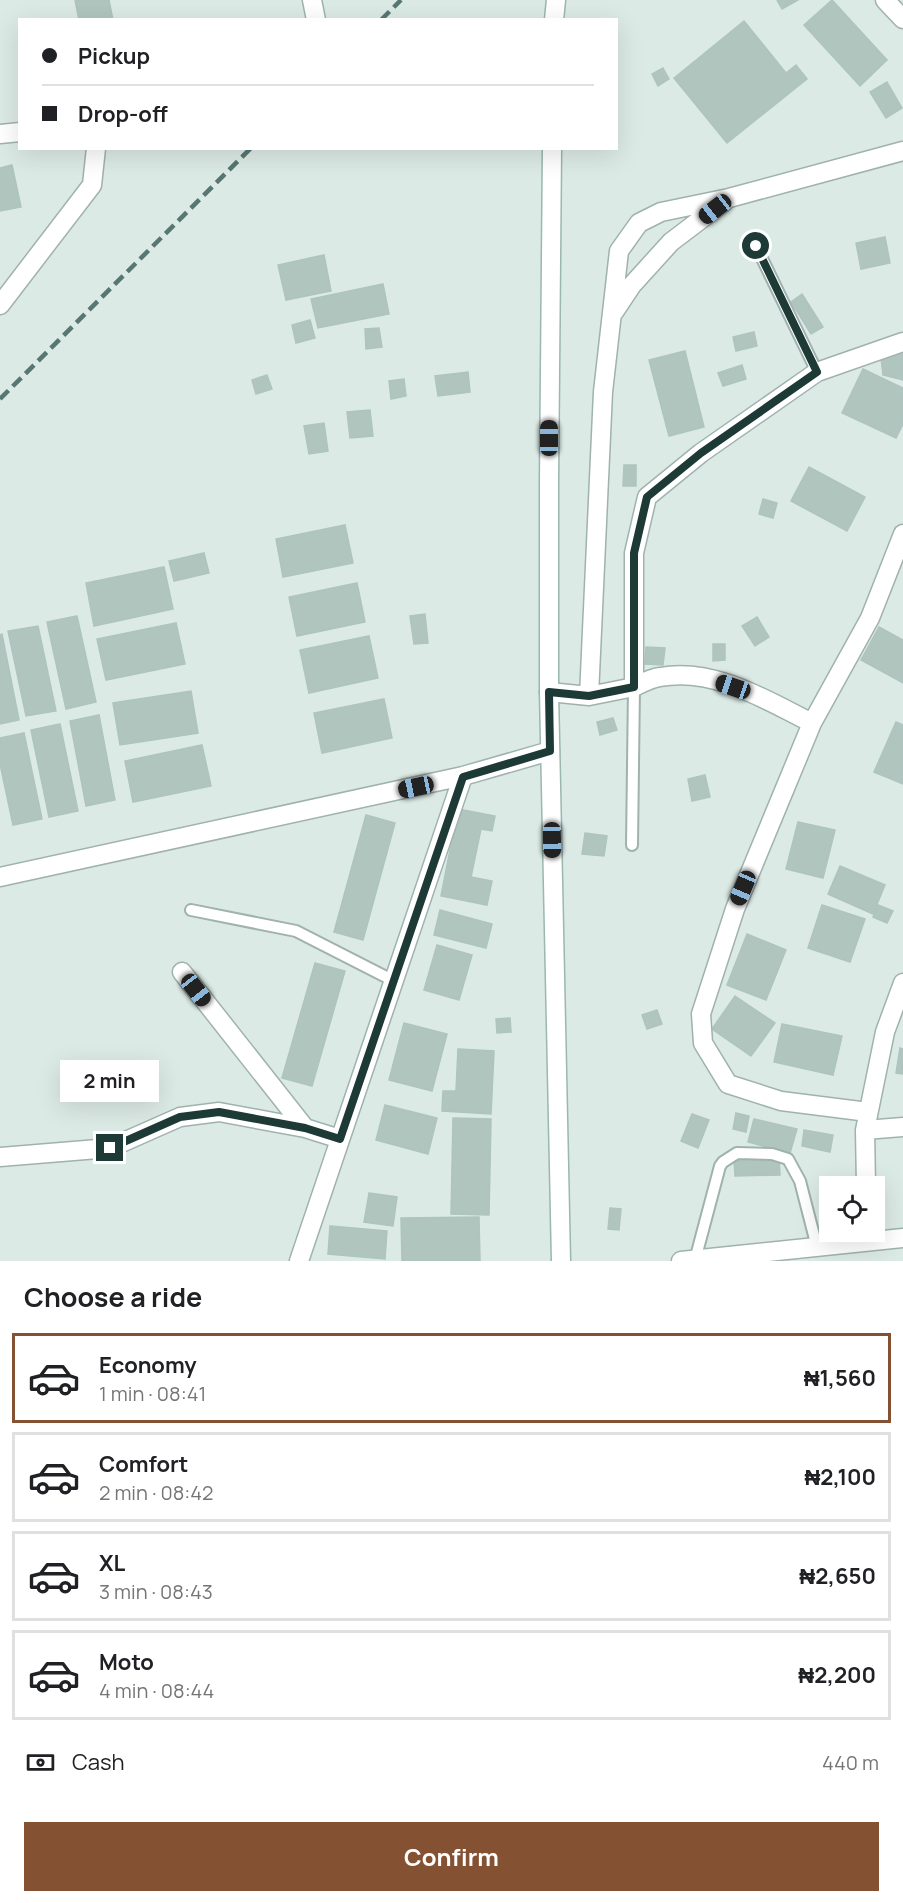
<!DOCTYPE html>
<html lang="en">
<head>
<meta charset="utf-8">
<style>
  body { margin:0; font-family:Manrope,sans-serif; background:#f2f2f2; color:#202124; height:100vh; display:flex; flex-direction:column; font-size:22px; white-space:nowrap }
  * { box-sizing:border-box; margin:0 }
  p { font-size:20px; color:#757577 }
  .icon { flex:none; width:33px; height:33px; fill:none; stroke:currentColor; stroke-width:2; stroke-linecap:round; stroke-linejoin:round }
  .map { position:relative; height:1261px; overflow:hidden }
  .drawer { display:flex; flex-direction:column; background:#fff; flex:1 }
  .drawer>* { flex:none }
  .banner { position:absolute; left:18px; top:18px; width:600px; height:132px; border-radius:0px; box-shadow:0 6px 24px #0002; display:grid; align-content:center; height:132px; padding:0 24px; background:#fff }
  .fabs { position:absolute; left:819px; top:1176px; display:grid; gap:12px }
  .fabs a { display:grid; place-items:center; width:66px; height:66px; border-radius:0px; background:#fff; box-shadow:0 6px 24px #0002; font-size:30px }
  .end { position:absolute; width:27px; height:27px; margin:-14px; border:8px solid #1d3a36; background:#fff; box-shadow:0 0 0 3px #fff }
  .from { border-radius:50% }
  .bubble { position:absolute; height:42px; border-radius:0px; background:#fff; box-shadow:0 6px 24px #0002; font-size:20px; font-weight:700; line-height:42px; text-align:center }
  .car { position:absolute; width:18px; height:36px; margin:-18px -9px; border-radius:8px; box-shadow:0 0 4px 2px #0007; background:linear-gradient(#222 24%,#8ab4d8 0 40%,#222 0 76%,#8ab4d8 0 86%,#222 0) }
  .banner b { display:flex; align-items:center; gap:21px; height:57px; font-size:22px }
  .banner b+b { border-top:2px solid #e0e0e0 }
  .banner i { width:15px; height:15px; background:#202124 }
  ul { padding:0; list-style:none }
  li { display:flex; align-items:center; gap:18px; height:90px; margin:0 12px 9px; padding:0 12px; border:3px solid #e0e0e0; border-radius:0px }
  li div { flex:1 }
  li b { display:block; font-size:22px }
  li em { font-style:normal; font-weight:700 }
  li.current { border-color:#845133 }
  li>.icon { width:54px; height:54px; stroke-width:1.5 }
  h2 { padding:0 24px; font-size:27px; line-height:72px }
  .pay { display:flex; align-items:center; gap:15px; height:66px; padding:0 24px; font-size:22px }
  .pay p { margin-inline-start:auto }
  .primary-button { display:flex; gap:12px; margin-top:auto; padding:12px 24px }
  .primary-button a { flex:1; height:69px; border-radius:0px; background:#845133; color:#fff; font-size:24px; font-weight:700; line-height:69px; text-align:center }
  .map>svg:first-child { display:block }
  .building { fill:#b1c5bf; stroke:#aec4be; stroke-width:1.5 }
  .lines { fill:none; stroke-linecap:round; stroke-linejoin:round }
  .service-casing { stroke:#9fb2ae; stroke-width:14 }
  .minor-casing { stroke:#9fb2ae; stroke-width:21 }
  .secondary-casing { stroke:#9ab7b0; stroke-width:21 }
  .service { stroke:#fff; stroke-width:10 }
  .minor { stroke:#fff; stroke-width:18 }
  .secondary { stroke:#fff; stroke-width:18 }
  .rail { stroke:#567772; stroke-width:4.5; stroke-dasharray:12 6; stroke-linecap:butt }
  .route { stroke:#1d3a36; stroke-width:8 }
</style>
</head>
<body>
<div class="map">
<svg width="903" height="1261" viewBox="0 0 903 1261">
  <rect width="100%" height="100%" fill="#dceae6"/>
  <path class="building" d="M75 0H109L113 20H79Z
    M777 0H798L782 9Z
    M832 0 887 60 860 86 804 25Z
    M744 21 786 73 796 65 807 79 727 143 674 78Z
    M663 68 669 79 658 86 652 74Z
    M887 82 902 108 886 118 870 92Z
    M12 165 21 207 0 211V168Z
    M885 237 890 263 861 269 856 243Z
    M324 255 331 291 286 300 278 265Z
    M383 284 389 314 318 328 311 299Z
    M802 294 823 327 811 334 791 302Z
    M310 320 315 338 296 343 292 325Z
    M379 328 382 347 366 349 365 329Z
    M754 332 757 346 736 351 733 337Z
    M685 351 704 427 669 436 649 360Z
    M903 351V380L883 375 881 358Z
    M742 365 746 379 723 386 718 373Z
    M863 369 903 388V424L896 438 842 413Z
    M468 372 470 392 438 396 435 376Z
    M267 375 272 389 256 394 252 380Z
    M404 379 406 396 391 399 389 381Z
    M370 410 373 436 350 438 347 412Z
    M324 423 328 451 309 454 304 426Z
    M624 465H636V486H623Z
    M809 467 865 497 847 531 791 501Z
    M763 499 777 503 773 518 759 514Z
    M345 525 353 563 283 577 276 539Z
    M204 553 209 573 174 581 169 561Z
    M164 567 173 609 94 626 86 583Z
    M357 583 365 622 297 636 289 597Z
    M425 614 428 643 414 644 410 616Z
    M77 616 96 702 66 709 47 622Z
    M757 617 769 637 755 646 742 626Z
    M176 623 185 664 106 680 97 639Z
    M38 626 56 711 26 716 8 631Z
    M879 627 903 640V683L861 660Z
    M2 634 19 720 0 724V635Z
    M369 636 378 678 309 693 300 650Z
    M713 644H725V660L713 661Z
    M646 647 665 648 663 665 645 664Z
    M191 691 198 733 120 745 113 703Z
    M384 699 392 738 322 753 314 713Z
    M99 715 115 800 86 806 70 721Z
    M613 718 617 730 600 735 597 722Z
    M896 722 903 725V784L874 772Z
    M60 724 78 811 49 817 31 730Z
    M24 733 42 819 13 825 0 764V738Z
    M202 745 211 786 133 802 125 761Z
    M705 775 710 797 692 801 688 779Z
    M458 809 495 816 492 831 481 829 471 877 492 881 487 905 441 896Z
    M366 815 395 823 363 940 334 932Z
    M798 822 835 830 823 878 786 869Z
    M585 833 607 836 604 856 582 854Z
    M840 866 885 885 873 914 828 894Z
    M822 905 865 919 850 962 808 948Z
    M878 905 893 911 887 923 873 917Z
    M440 910 492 924 486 948 434 935Z
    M747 934 786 950 766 1000 727 985Z
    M437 945 472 955 459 1000 424 990Z
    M315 963 345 971 312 1086 282 1078Z
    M735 996 775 1023 751 1056 712 1029Z
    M657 1010 662 1024 647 1029 642 1015Z
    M510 1018 511 1032 497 1033 496 1019Z
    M404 1023 447 1034 432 1091 389 1080Z
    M782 1024 842 1036 833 1075 774 1062Z
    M900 1048 903 1049V1074L896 1073Z
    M458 1049 494 1051 491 1114 442 1111 443 1091H456Z
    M385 1105 437 1118 428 1154 376 1140Z
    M736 1113 749 1116 746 1132 733 1129Z
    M692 1114 709 1120 698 1148 681 1141Z
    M453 1118 491 1119 489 1215 451 1214Z
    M754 1119 797 1129 790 1153 748 1142Z
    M804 1130 833 1135 830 1152 802 1146Z
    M779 1158 780 1175 735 1176 734 1159Z
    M369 1193 397 1197 393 1226 364 1222Z
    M610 1208 621 1209 619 1230 608 1229Z
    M479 1217 480 1261H402L401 1218Z
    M330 1226 387 1231 385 1259 328 1254Z"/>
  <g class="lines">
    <defs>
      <path id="service" d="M756 246 817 372
        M632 845 634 687
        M191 910 296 931 394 981
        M695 1260 720 1166 723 1162 737 1153 772 1154 788 1159 800 1181 817 1247"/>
      <path id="minor" d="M312 0 316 20
        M885 0 903 19
        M0 134 20 132
        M0 305 92 185 96 148
        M614 312 632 285 671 242 725 201
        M634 687C642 683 651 678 660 677 714 667 766 700 812 723
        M549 692 589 696 634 687V553L647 497 701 453 817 372 903 342
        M589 696 603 392 619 251 639 223 661 212 729 198 903 151
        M0 877 463 776
        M182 972 305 1128
        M868 1112 781 1101 728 1084 703 1043 701 1014 735 909 812 723 870 618 903 534
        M865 1130 885 1032 903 983
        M0 1157 110 1148 180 1117 219 1112 305 1128 340 1139
        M866 1186 865 1130 903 1127
        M299 1261 463 776 550 751
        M681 1261 903 1238"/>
      <path id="secondary" d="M554 20 556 0
        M552 148 549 483V692L561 1261"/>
    </defs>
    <use href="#service" class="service-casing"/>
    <use href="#minor" class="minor-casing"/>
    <use href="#secondary" class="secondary-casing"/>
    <use href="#service" class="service"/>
    <use href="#minor" class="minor"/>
    <use href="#secondary" class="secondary"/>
    <path class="rail" d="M381 20 401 0
      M0 399 251 148"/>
  </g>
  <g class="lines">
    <path class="route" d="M110 1148 180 1117 219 1112 305 1128 340 1139 463 777 550 751 549 692 589 696 634 687V553L647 497 701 453 817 372 756 246"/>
  </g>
</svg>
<div class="fabs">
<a><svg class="icon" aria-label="locate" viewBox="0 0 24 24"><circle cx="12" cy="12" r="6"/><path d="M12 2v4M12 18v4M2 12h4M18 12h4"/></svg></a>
</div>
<i class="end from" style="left:756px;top:246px"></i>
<i class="end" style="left:110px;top:1148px"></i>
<div class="bubble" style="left:60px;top:1060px;width:99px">2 min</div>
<i class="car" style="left:715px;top:209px;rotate:232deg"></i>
<i class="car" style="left:549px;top:438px;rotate:0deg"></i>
<i class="car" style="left:733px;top:687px;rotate:289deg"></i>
<i class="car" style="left:416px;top:787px;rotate:258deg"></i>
<i class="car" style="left:552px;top:840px;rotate:179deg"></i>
<i class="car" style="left:743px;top:888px;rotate:203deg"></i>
<i class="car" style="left:196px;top:990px;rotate:142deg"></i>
<div class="banner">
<b><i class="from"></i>Pickup</b>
<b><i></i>Drop-off</b>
</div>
</div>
<section class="drawer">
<h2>Choose a ride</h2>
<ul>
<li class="current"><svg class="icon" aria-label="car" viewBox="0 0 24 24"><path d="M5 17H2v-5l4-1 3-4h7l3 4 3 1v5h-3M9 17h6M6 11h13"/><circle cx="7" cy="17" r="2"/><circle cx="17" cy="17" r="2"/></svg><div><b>Economy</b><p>1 min · 08:41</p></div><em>₦1,560</em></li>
<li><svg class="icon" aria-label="car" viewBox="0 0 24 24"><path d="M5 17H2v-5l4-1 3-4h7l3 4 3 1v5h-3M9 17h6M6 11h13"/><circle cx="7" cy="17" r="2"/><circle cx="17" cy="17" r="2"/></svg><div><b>Comfort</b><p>2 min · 08:42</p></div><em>₦2,100</em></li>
<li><svg class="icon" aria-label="car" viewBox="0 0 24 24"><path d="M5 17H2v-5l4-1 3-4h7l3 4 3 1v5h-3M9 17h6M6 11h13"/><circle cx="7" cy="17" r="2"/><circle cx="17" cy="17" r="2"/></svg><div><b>XL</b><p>3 min · 08:43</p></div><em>₦2,650</em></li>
<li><svg class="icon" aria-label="car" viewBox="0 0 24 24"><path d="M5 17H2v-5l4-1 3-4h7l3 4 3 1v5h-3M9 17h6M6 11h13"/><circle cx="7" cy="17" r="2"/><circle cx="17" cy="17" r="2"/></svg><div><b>Moto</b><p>4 min · 08:44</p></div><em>₦2,200</em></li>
</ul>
<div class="pay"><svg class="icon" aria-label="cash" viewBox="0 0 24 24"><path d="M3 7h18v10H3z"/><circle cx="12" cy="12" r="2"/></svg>Cash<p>440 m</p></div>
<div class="primary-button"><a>Confirm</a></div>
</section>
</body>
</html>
